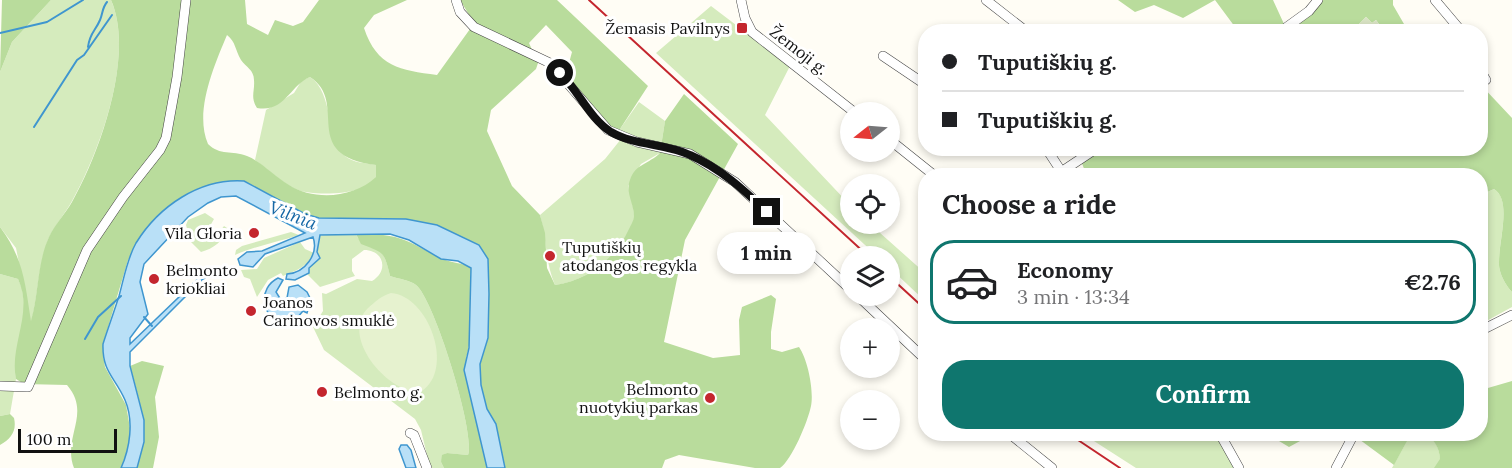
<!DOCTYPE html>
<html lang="en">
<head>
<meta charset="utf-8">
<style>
  body { margin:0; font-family:Lora,serif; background:#f6f6f6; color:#202124; height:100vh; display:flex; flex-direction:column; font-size:22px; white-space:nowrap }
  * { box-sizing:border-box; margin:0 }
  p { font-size:20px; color:#757577 }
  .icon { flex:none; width:33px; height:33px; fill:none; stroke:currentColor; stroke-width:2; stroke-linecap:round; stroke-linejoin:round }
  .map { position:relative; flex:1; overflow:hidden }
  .drawer { position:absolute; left:918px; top:168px; width:570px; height:273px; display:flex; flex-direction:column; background:#fff; border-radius:24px; box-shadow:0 3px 9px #0003 }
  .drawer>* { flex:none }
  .guide { position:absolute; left:918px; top:24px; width:570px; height:132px; border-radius:24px; box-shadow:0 3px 9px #0003; display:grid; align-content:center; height:132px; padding:0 24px; background:#fff }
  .needle { width:39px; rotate:253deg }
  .controls { position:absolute; left:840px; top:102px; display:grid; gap:12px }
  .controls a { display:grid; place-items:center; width:60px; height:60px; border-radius:50%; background:#fff; box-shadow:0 3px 9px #0003; font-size:30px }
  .scale { position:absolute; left:18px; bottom:15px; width:99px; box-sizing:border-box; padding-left:6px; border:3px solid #111; border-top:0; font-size:16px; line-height:21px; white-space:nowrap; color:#111; -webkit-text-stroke:4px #fff; paint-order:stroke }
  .end { position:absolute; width:27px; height:27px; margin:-14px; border:8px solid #111; background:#fff; box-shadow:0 0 0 3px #fff }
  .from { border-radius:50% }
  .bubble { position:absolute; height:42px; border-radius:21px; background:#fff; box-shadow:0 3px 9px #0003; font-size:20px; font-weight:800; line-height:42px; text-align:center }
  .guide b { display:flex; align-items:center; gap:21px; height:57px; font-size:22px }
  .guide b+b { border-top:2px solid #e0e0e0 }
  .guide i { width:15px; height:15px; background:#202124 }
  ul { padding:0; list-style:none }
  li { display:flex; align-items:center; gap:18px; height:84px; margin:0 12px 9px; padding:0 12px; border:3px solid transparent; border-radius:24px }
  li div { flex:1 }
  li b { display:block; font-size:22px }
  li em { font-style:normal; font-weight:800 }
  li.active { border-color:#0f766e }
  li>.icon { width:54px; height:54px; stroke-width:1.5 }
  h2 { padding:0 24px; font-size:27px; line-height:72px }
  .button { display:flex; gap:12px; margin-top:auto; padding:12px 24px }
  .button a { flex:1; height:69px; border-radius:24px; background:#0f766e; color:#fff; font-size:24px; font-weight:800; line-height:69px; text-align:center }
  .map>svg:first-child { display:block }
  .green { fill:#d5ebbd }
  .forest { fill:#b9dc9c; fill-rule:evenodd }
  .cemetery { fill:#d9e3c4 }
  .pitch { fill:#e6f2cf }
  .water { fill:#b9e0f7; stroke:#3f96cf; stroke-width:1.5 }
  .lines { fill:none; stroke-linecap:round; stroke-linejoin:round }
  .stream { stroke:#3f96cf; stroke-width:2 }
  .minor-casing { stroke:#444; stroke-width:10 }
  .minor { stroke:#fff; stroke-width:9 }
  .rail { stroke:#c4262e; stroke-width:2 }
  .route { stroke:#111; stroke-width:8 }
  .poi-dot { fill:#c4262e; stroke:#fff; stroke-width:2 }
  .labels { text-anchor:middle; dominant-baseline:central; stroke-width:6; stroke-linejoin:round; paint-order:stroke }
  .poi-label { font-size:16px; fill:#111; stroke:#fff; text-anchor:start }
  .street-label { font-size:16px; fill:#111; stroke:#fff }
  .water-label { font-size:18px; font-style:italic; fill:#1768a6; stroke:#fff }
</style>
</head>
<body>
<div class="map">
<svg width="1512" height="468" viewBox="0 0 1512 468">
  <rect width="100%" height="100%" fill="#fffdf5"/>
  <path class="green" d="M51 0H111C135 55 100 151 72 201 65 214 54 226 48 240 38 267 38 295 31 324L16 248 0 227V72L12 42Z
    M711 6 790 66 765 115 850 205V224H870L925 273V301L890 268V256H877L656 53Z
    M310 77C334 93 326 140 345 156 353 163 366 163 376 165 388 196 315 197 298 190 283 184 269 170 255 160L266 110 294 93 302 80Z
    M639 102 665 121 660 153 641 164 628 186C630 195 635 210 634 219 627 253 588 281 555 285 545 262 547 239 540 215L605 159 625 134 615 130 620 129Z
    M1494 189C1512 200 1499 238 1499 262 1498 271 1505 285 1512 292V307L1481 324V195Z
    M205 213 214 219 210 226 213 232 221 230 224 226 227 228C225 240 213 249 201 252L191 242 186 225 188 220Z
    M291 232 299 235C278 242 255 246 235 255L236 250 242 246Z
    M336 234H356C361 247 370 242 378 249 386 256 388 267 390 276 398 279 410 280 416 285 434 299 476 434 468 455L446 453 441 462 444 468H430L421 430 415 419 324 350 313 327 323 311 322 293 326 294 357 279 372 281C389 271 384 250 364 250L352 259V271L355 276 320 287 308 275 309 268 318 259V236Z
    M300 242 305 249 314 253C306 268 297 270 283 276L281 273 268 280 257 297 250 279 244 277 241 270 257 269 264 258Z
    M0 274 18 279 22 288 25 313 15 362 16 379 10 414 0 416Z
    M1083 434H1215L1234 468H1136Z
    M1411 434C1429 434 1438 439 1440 458L1480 434 1512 468H1392Z"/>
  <path class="forest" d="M2 0H51L12 42 0 72Z
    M111 0H245L247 24 268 35 275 20 293 26 303 22 319 0H407L374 15 364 28C377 67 400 70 437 75L470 29 471 18 460 0H557L648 86 620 129 615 130 596 114 566 74 572 52 546 25 529 43 538 63 536 69 491 110 487 131 512 186 540 215 545 233 547 268 555 285C587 281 616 258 629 229 631 225 634 220 634 216 634 204 625 192 630 180 635 164 649 164 660 153L665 121 684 94 738 144 685 240 664 342 713 358 740 355 739 320 742 307 771 295 776 299 771 332V349L782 352 799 347C808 360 814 391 811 406 808 421 792 460 780 468H755L679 455 665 460 662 468H505L496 424 487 409 481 385 480 364 488 338V259L406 219 319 218 305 214 244 181 171 205 146 230 128 260 103 344V354L105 367 126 405 130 428 129 446 121 468H74C62 437 92 414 67 385L24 384 16 379C9 345 34 313 18 279L0 274V227C24 259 25 284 31 321 39 293 37 263 49 237 55 224 65 214 72 202 100 153 135 54 111 0ZM227 35C236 42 235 50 241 60 246 67 254 70 254 80 255 92 250 97 257 108 285 113 290 85 310 77 350 103 298 155 376 165V177C354 198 314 201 289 185 274 176 262 162 247 156 232 150 220 156 208 144 194 112 214 66 227 35Z
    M1118 0H1273L1284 24 1310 6 1314 0H1393V5L1404 24 1429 31H1384L1376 20 1372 23 1366 17 1352 31H1238L1215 0 1183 18 1154 5 1135 12Z
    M1481 85 1512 118V292C1505 285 1498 271 1499 262 1499 239 1512 200 1494 189L1481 195 1480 176H1087L1081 161 1101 148H1480Z
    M356 234C400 234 402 238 440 258 450 263 461 262 471 268 469 297 475 330 466 358L487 468H444L441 462 442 455 447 453 468 455C476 434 434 299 416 285 410 280 398 279 390 276 384 250 383 253 361 244Z
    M142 361 164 366 155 397 159 437 153 468H137C148 427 141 405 130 366Z
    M1512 381V468H1434L1440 459C1439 447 1435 441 1426 434H1480L1481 390Z
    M10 414 14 418C17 431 11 439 0 445V416Z
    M1277 434H1313L1289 447 1279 441Z
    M1352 434H1411L1394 465Z"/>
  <path class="cemetery" d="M1366 17 1372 23 1376 20 1384 31H1352Z"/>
  <path class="pitch" d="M391 293C429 296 455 369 422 391 393 398 338 338 368 308 376 301 381 296 391 293Z"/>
  <path class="water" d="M244 181 305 214 319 218 406 219 437 225 479 245 488 259 489 294 488 338 480 364 481 385 487 409 496 424 505 468H487L464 370 469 348 471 268 458 261 441 259 409 240 390 234 320 235 317 252 320 258 309 268V273L295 280 286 279 287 274C305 273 319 254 313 237L265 254 253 267 240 265 238 259 247 252 262 251 305 233 236 196 221 197 208 203 188 217 144 264 140 282 148 314 130 338V344L202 275 224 266 225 270 203 279 130 352V366L144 420V442L137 468H121C130 448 134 421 125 400 115 377 102 372 103 344 108 328 114 312 119 296 124 278 127 259 136 243 159 206 200 178 244 181Z
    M278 278 283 280 276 292 281 300 287 298 289 287 298 285 307 292 311 300 307 313 303 311 297 318H283L282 321C260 317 258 288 278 278Z
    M401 445H407L411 450 416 468H406L399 449Z"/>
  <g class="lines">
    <path class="stream" d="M0 33 47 22 83 0
      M88 47C90 32 95 32 100 20 103 13 102 8 107 2
      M34 127 77 60 84 55 112 15
      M144 317 152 326
      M85 339 98 317 121 296"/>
    <defs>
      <path id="minor" d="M456 0 460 12 474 27 550 63 608 130 637 142 690 154 735 182 850 289
        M741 0 745 18 752 32 854 112
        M986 0 1027 32
        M1435 0 1462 32
        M1280 32 1309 11 1318 0
        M883 56 926 85
        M1480 70 1486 80
        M890 140 935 176
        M1046 148 1061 171
        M1055 176 1097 148
        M858 296 926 360
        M1480 331 1512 315
        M0 386 28 387 87 250 123 197 160 150 166 138 177 77 186 0
        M410 433 414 435 427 468
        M1010 434 1052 468
        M1220 434 1239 468
        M1336 468 1354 434"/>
    </defs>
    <use href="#minor" class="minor-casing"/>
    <use href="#minor" class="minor"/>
    <path class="rail" d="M589 0 868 256
      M890 277 926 310
      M1069 434 1120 468"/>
  </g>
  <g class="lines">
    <path class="route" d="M560 73C579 91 589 118 611 132 635 146 665 143 690 155 720 168 744 190 767 212"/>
  </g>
  <g class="poi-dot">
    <rect x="736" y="22" width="12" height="12" rx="3"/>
    <circle cx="254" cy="233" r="6"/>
    <circle cx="550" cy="256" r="6"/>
    <circle cx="154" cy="279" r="6"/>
    <circle cx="251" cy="311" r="6"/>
    <circle cx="322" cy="392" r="6"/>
    <circle cx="710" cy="398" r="6"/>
  </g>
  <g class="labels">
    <g class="poi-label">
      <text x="730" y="28" text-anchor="end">Žemasis Pavilnys</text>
      <text x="242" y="233" text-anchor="end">Vila Gloria</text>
      <text x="562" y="247">Tuputiškių<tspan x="562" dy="18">atodangos regykla</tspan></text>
      <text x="166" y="270">Belmonto<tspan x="166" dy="18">kriokliai</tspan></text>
      <text x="263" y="302">Joanos<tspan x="263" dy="18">Carinovos smuklė</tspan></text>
      <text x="698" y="389" text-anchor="end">Belmonto<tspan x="698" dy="18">nuotykių parkas</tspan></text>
      <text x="334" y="392">Belmonto g.</text>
    </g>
    <g class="street-label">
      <text transform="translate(799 50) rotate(38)">Žemoji g.</text>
    </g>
    <g class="water-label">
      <text transform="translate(293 215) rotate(21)">Vilnia</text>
    </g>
  </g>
</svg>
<div class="controls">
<a><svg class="needle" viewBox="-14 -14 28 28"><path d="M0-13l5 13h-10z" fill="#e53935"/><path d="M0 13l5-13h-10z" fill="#757577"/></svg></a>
<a><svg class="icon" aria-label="locate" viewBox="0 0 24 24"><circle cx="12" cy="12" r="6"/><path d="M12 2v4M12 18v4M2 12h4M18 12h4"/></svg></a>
<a><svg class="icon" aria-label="layers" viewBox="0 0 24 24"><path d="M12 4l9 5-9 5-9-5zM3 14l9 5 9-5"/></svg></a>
<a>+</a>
<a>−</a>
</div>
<div class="scale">100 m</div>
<i class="end from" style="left:560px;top:73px"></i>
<i class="end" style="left:767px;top:212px"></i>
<div class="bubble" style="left:717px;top:232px;width:99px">1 min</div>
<div class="guide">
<b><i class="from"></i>Tuputiškių g.</b>
<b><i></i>Tuputiškių g.</b>
</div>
<section class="drawer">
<h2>Choose a ride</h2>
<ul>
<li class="active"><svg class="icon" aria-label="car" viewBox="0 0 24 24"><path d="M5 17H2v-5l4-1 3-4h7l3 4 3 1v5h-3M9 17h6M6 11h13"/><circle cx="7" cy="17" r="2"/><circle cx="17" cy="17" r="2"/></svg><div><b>Economy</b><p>3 min · 13:34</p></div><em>€2.76</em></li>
</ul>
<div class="button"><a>Confirm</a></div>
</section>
</div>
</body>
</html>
